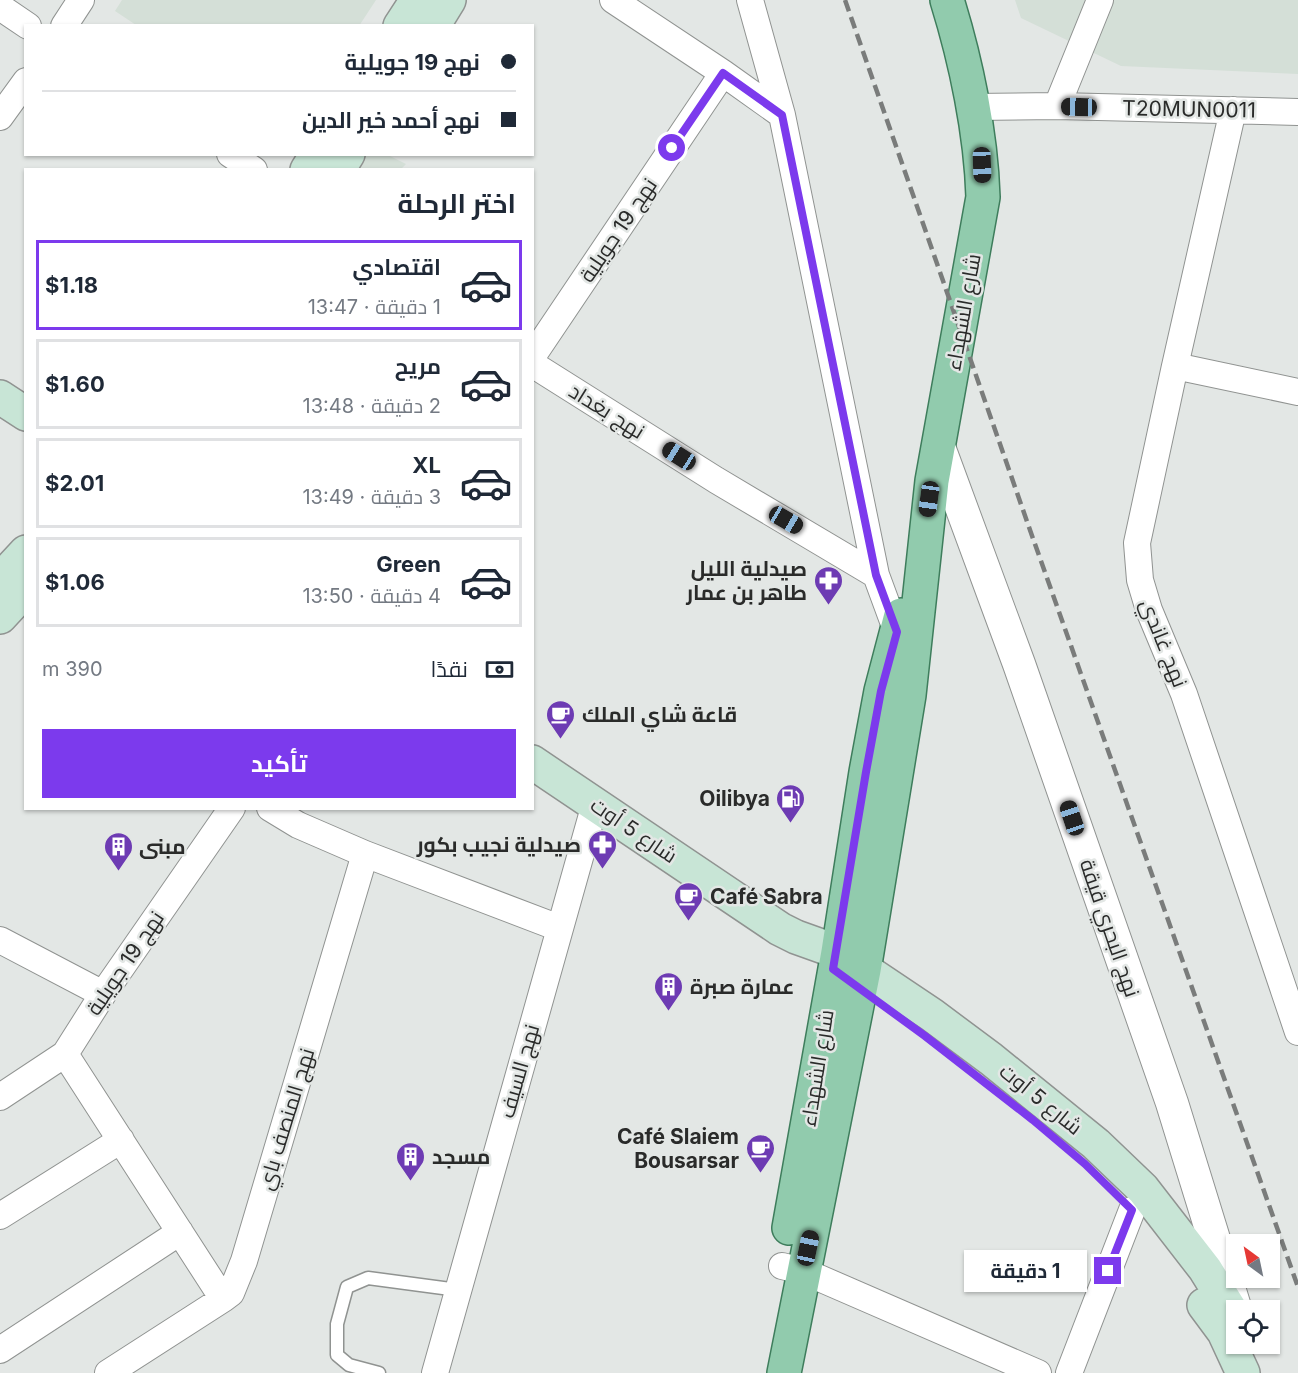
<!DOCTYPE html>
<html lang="ar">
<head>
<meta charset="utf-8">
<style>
  body { margin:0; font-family:Inter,Cairo,sans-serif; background:#f2f2f3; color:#1f2937; direction:rtl; height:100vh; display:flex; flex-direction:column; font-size:22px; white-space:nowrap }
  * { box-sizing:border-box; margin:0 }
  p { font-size:20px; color:#747a83 }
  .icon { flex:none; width:33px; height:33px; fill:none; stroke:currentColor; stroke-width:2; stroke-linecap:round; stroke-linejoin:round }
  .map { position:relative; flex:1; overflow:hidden; direction:ltr }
  .drawer { position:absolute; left:24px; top:168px; width:510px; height:642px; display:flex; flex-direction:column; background:#fff; border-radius:0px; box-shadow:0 2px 4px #0004; direction:rtl }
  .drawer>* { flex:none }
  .top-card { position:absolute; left:24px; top:24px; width:510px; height:132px; border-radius:0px; box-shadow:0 2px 4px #0004; direction:rtl; display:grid; align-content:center; height:132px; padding:0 18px; background:#fff }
  .needle { width:39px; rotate:327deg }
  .buttons { position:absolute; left:1226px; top:1234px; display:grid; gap:12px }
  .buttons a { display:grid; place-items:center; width:54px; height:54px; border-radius:0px; background:#fff; box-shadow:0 2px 4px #0004; font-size:30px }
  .end { position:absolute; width:27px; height:27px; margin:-14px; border:8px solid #7c3aed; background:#fff; box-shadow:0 0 0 3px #fff }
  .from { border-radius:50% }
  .bubble { position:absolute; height:42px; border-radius:0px; background:#fff; box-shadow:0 2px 4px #0004; font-size:20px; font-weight:700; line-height:42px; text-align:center; direction:rtl }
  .car { position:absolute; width:18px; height:36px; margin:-18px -9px; border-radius:8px; box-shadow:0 0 4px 2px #0007; background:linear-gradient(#222 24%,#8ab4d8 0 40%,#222 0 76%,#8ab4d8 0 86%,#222 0) }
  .top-card b { display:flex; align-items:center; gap:21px; height:57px; font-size:22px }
  .top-card b+b { border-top:2px solid #e0e1e3 }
  .top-card i { width:15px; height:15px; background:#1f2937 }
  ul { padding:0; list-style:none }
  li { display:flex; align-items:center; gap:18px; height:90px; margin:0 12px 9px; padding:0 6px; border:3px solid #e0e1e3; border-radius:0px }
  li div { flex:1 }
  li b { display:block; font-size:22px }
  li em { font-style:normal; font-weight:700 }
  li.current { border-color:#7c3aed }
  li>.icon { width:54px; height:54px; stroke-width:1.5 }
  h2 { padding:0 18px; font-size:27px; line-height:72px }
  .pay { display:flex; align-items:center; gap:15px; height:66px; padding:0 18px; font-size:22px }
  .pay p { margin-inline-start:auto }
  .cta { display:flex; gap:12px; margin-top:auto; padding:12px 18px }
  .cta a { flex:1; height:69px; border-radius:0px; background:#7c3aed; color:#fff; font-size:24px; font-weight:700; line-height:69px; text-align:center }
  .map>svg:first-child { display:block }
  .built { fill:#d4dfd7 }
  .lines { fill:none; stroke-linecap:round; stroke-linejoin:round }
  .service-casing { stroke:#909391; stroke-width:15 }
  .minor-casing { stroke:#909391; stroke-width:28 }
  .tertiary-casing { stroke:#909391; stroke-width:34 }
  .secondary-casing { stroke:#909391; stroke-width:36 }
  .primary-casing { stroke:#3e7d5c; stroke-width:36 }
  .service { stroke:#fff; stroke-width:12 }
  .minor { stroke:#fff; stroke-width:26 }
  .tertiary { stroke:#fff; stroke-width:32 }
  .secondary { stroke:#c8e5d6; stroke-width:33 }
  .primary { stroke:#91cbad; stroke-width:33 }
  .rail { stroke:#7a7c7b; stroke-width:4.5; stroke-dasharray:12 6; stroke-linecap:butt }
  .route { stroke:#7c3aed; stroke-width:8 }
  .labels { text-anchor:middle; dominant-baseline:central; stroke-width:5; stroke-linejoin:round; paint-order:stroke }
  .street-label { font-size:21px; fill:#2a2b2a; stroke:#e3e7e5 }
  .poi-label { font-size:21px; font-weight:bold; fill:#2a2b2a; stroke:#e3e7e5; text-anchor:start }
</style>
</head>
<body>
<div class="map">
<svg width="1298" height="1373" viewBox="0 0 1298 1373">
  <rect width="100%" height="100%" fill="#e3e7e5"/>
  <path class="built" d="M122 0H376L359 26 136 25 115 11Z
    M1015 0H1298V74L1121 66 1021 18Z
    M364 155H388L406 164 401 169 353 170Z"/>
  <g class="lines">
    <defs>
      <path id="service" d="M379 1373 349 1365 337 1355V1324L347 1287 368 1278 458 1290"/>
      <path id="minor" d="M613 0 723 73 782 115
        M750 0 782 115 876 575
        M0 7 28 26
        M64 26 81 0
        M1057 106 1100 0
        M973 107 1057 106 1298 112
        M0 117 26 81
        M230 154 254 170
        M532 357 723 73
        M532 364 716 480 876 575 897 632
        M1175 366 1233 110
        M1298 392 1175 366 1137 543 1140 580 1149 610 1184 694 1298 1032
        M270 808 298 825 365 854
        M0 940 103 994
        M65 1054 223 1299 231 1293 244 1261 365 854 559 928
        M0 1097 65 1054 103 994 232 808
        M0 1216 121 1140
        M782 1266 803 1271 1038 1373
        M0 1350 180 1232
        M108 1373 223 1299
        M435 1373 595 804
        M1069 1373 1132 1210"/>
      <path id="tertiary" d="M939 447 1019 664 1172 1103 1235 1307"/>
      <path id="secondary" d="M400 26 417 0
        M433 26 449 0
        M307 170 317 154
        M338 170 348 154
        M0 397 26 414
        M0 580 26 552
        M0 617 26 589
        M532 762 780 929 796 937 838 952 932 1015 991 1059 1096 1144 1143 1189 1205 1269 1236 1319
        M1204 1305 1224 1332 1243 1373"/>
      <path id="primary" d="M789 1228 838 952 866 772 881 691 901 615
        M784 1373 864 970 909 695 932 481 983 197C981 133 966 61 947 0"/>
    </defs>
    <use href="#service" class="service-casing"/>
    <use href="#minor" class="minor-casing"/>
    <use href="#tertiary" class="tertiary-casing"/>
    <use href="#secondary" class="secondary-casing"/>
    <use href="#primary" class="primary-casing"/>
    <use href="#service" class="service"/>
    <use href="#minor" class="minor"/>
    <use href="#tertiary" class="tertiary"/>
    <use href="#secondary" class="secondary"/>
    <use href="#primary" class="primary"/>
    <path class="rail" d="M845 0 1030 530 1298 1287"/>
  </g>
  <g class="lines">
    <path class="route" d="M672 148 723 73 782 115 876 575 897 632 881 691 866 772 833 969 925 1036 1033 1120 1085 1164 1132 1210 1108 1271"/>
  </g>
  <defs>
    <symbol id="pharmacy-pin" viewBox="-11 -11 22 30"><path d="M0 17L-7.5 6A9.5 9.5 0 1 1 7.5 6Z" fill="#6d3bb3" stroke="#e3e7e5"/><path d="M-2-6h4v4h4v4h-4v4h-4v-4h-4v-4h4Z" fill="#fff"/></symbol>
    <symbol id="cafe-pin" viewBox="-11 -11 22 30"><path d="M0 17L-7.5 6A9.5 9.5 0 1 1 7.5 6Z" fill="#6d3bb3" stroke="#e3e7e5"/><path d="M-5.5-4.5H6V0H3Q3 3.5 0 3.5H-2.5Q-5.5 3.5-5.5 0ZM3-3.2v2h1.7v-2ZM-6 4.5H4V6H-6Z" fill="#fff"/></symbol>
    <symbol id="fuel-pin" viewBox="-11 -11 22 30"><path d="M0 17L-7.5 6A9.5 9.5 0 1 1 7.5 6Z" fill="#6d3bb3" stroke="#e3e7e5"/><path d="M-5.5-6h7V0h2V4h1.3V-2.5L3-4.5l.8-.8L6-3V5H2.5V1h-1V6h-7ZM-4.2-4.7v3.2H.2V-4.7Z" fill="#fff"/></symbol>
    <symbol id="building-pin" viewBox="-11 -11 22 30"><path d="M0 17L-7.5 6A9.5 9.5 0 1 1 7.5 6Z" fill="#6d3bb3" stroke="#e3e7e5"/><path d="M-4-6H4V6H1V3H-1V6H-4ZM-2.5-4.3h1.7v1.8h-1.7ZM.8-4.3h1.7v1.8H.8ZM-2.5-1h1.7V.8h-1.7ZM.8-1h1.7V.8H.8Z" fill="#fff"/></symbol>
  </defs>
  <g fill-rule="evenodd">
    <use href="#pharmacy-pin" x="812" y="564" width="33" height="45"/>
    <use href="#cafe-pin" x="544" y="698" width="33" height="45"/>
    <use href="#fuel-pin" x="774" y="782" width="33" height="45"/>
    <use href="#pharmacy-pin" x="586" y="828" width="33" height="45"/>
    <use href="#building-pin" x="102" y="830" width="33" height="45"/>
    <use href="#cafe-pin" x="672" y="880" width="33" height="45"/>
    <use href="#building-pin" x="652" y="970" width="33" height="45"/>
    <use href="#cafe-pin" x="744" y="1132" width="33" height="45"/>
    <use href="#building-pin" x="394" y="1140" width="33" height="45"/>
  </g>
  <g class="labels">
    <g class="street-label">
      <text transform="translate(1189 109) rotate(1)">T20MUN0011</text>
      <text transform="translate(618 230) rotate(-56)">نهج 19 جويلية</text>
      <text transform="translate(963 312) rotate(-80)">شارع الشهداء</text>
      <text transform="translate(607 411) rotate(32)">نهج بغداد</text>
      <text transform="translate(1164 643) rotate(68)">نهج غاندي</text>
      <text transform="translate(634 830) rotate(34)">شارع 5 أوت</text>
      <text transform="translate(1110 928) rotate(71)">نهج البحري قيقة</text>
      <text transform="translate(125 963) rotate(-56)">نهج 19 جويلية</text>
      <text transform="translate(817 1068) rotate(-81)">شارع الشهداء</text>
      <text transform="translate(519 1071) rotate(-74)">نهج السيف</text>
      <text transform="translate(1041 1099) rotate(39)">شارع 5 أوت</text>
      <text transform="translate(286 1119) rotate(-73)">نهج المنصف باي</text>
    </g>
    <g class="poi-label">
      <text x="807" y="568" text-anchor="end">صيدلية الليل<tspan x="807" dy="24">طاهر بن عمار</tspan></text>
      <text x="582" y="714">قاعة شاي الملك</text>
      <text x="770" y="798" text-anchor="end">Oilibya</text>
      <text x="581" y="844" text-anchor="end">صيدلية نجيب بكور</text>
      <text x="139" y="846">مبنى</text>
      <text x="710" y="896">Café Sabra</text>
      <text x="690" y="986">عمارة صبرة</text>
      <text x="739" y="1136" text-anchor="end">Café Slaiem<tspan x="739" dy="24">Bousarsar</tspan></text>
      <text x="432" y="1156">مسجد</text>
    </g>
  </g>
</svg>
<div class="buttons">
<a><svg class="needle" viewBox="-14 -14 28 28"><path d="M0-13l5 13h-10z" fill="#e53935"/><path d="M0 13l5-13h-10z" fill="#747a83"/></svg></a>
<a><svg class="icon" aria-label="locate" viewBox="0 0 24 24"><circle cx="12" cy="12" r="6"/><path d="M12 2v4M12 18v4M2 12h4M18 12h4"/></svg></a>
</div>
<i class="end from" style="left:672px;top:148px"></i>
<i class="end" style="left:1108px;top:1271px"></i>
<div class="bubble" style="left:964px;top:1250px;width:123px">1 دقيقة</div>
<i class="car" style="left:1079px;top:107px;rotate:271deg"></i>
<i class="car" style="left:982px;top:165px;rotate:178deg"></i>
<i class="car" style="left:679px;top:456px;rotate:302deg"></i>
<i class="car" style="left:929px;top:499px;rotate:188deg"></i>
<i class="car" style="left:786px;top:520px;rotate:120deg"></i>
<i class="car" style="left:1072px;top:818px;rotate:341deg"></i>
<i class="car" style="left:808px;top:1248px;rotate:12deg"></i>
<div class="top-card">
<b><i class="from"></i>نهج 19 جويلية</b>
<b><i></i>نهج أحمد خير الدين</b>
</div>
<section class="drawer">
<h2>اختر الرحلة</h2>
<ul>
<li class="current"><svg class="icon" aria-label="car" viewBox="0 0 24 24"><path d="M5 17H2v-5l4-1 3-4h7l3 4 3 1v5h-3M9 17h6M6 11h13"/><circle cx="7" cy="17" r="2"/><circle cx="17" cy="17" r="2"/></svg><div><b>اقتصادي</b><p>1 دقيقة · 13:47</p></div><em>$1.18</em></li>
<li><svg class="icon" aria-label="car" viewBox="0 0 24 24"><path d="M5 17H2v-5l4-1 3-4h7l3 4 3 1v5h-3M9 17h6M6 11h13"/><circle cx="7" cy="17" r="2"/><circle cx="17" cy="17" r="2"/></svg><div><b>مريح</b><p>2 دقيقة · 13:48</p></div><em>$1.60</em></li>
<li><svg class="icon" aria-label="car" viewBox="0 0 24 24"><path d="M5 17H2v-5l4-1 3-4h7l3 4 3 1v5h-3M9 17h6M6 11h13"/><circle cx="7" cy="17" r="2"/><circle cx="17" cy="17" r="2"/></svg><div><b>XL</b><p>3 دقيقة · 13:49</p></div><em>$2.01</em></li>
<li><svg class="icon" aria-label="car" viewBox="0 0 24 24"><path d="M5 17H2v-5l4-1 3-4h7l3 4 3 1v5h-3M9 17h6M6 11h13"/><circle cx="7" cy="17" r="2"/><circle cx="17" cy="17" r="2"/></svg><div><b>Green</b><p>4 دقيقة · 13:50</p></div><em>$1.06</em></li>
</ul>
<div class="pay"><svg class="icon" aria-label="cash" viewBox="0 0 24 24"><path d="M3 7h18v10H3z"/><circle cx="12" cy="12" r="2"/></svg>نقدًا<p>390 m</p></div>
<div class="cta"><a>تأكيد</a></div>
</section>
</div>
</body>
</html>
